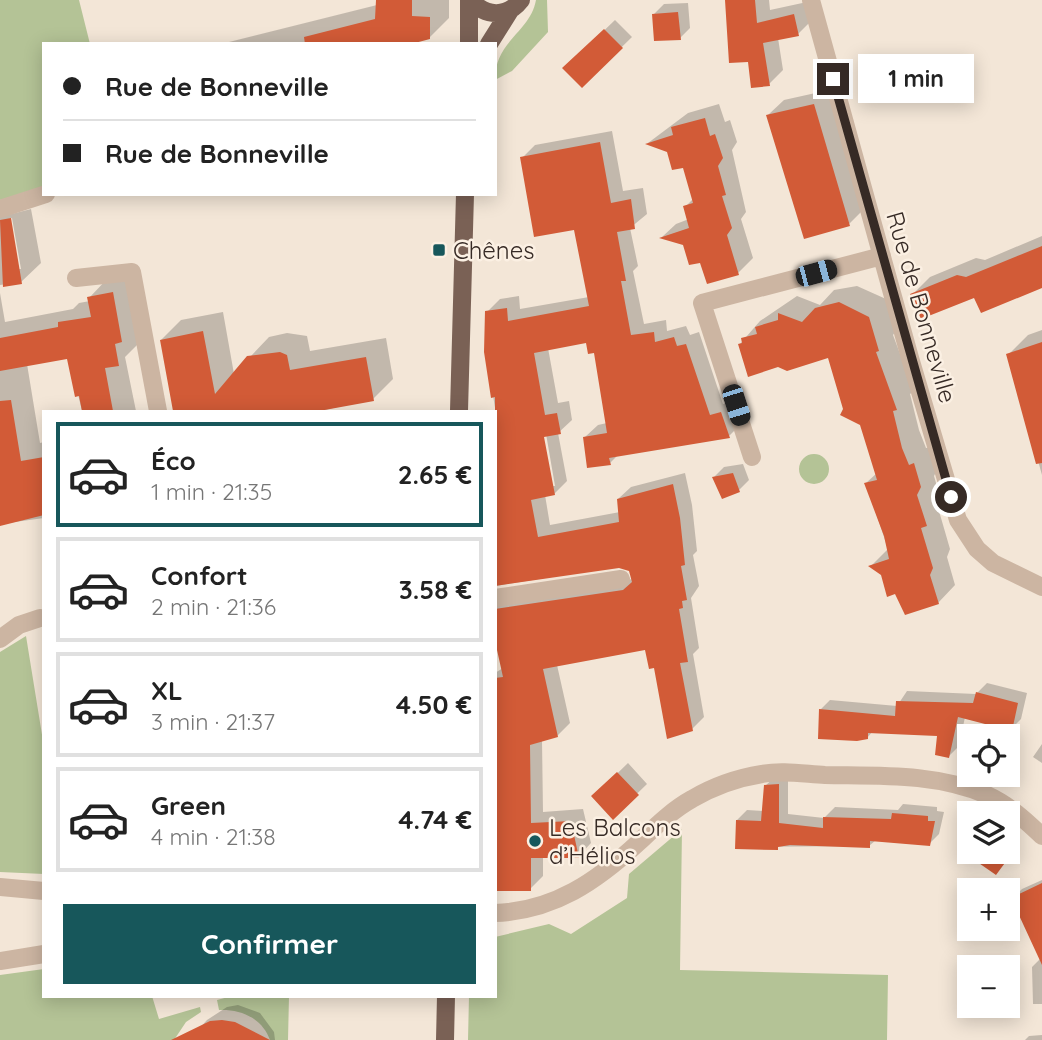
<!DOCTYPE html>
<html lang="fr">
<head>
<meta charset="utf-8">
<style>
  body { margin:0; font-family:Quicksand,sans-serif; background:#f2f2f2; color:#222; height:100vh; display:flex; flex-direction:column; font-size:26px; white-space:nowrap }
  * { box-sizing:border-box; margin:0 }
  p { font-size:23px; color:#767676 }
  .icon { flex:none; width:38px; height:38px; fill:none; stroke:currentColor; stroke-width:2; stroke-linecap:round; stroke-linejoin:round }
  .map { position:relative; flex:1; overflow:hidden }
  .details { position:absolute; left:42px; top:410px; width:455px; height:588px; display:flex; flex-direction:column; background:#fff; border-radius:0px; box-shadow:0 4px 18px #0003 }
  .details>* { flex:none }
  .banner { position:absolute; left:42px; top:42px; width:455px; height:154px; border-radius:0px; box-shadow:0 4px 18px #0003; display:grid; align-content:center; height:154px; padding:0 21px; background:#fff }
  .buttons { position:absolute; left:957px; top:724px; display:grid; gap:14px }
  .buttons a { display:grid; place-items:center; width:63px; height:63px; border-radius:0px; background:#fff; box-shadow:0 4px 18px #0003; font-size:35px }
  .end { position:absolute; width:32px; height:32px; margin:-16px; border:9px solid #362a25; background:#fff; box-shadow:0 0 0 4px #fff }
  .from { border-radius:50% }
  .bubble { position:absolute; height:49px; border-radius:0px; background:#fff; box-shadow:0 4px 18px #0003; font-size:23px; font-weight:800; line-height:49px; text-align:center }
  .car { position:absolute; width:21px; height:42px; margin:-21px -10px; border-radius:9px; box-shadow:0 0 5px 2px #0007; background:linear-gradient(#222 24%,#8ab4d8 0 40%,#222 0 76%,#8ab4d8 0 86%,#222 0) }
  .banner b { display:flex; align-items:center; gap:24px; height:66px; font-size:26px }
  .banner b+b { border-top:2px solid #e0e0e0 }
  .banner i { width:18px; height:18px; background:#222 }
  ul { padding:12px 0 0; list-style:none }
  li { display:flex; align-items:center; gap:21px; height:105px; margin:0 14px 10px; padding:0 7px; border:4px solid #e0e0e0; border-radius:0px }
  li div { flex:1 }
  li b { display:block; font-size:26px }
  li em { font-style:normal; font-weight:800 }
  li.active { border-color:#17575b }
  li>.icon { width:63px; height:63px; stroke-width:1.5 }
  .primary-button { display:flex; gap:14px; margin-top:auto; padding:14px 21px }
  .primary-button a { flex:1; height:80px; border-radius:0px; background:#17575b; color:#fff; font-size:28px; font-weight:800; line-height:80px; text-align:center }
  .map>svg:first-child { display:block }
  .green { fill:#b4c396 }
  .shadow { fill:#0003; fill-rule:evenodd }
  .building { fill:#d25b37 }
  .lines { fill:none; stroke-linecap:round; stroke-linejoin:round }
  .minor { stroke:#ccb5a2; stroke-width:18 }
  .major { stroke:#7a6155; stroke-width:18 }
  .route { stroke:#362a25; stroke-width:9 }
  .poi-dot { fill:#17575b; stroke:#fbf0e3; stroke-width:2.5 }
  .labels { text-anchor:middle; dominant-baseline:central; stroke-width:5; stroke-linejoin:round; paint-order:stroke }
  .poi-label { font-size:24px; fill:#362a25; stroke:#fbf0e3; text-anchor:start }
  .street-label { font-size:24px; fill:#362a25; stroke:#fbf0e3 }
</style>
</head>
<body>
<div class="map">
<svg width="1042" height="1040" viewBox="0 0 1042 1040">
  <rect width="100%" height="100%" fill="#f3e6d7"/>
  <path class="green" d="M0 0H79L90 44H44V187L0 200Z
    M536 0H547L548 32 512 71 495 80C495 40 530 33 536 0Z
    M799 469a15 15 0 1 1 30 0a15 15 0 1 1-30 0Z
    M26 636 44 747V874L0 872V652Z
    M682 829 680 970 888 975 887 1040H468L469 996H495V937L549 924 571 934 627 898 629 874Z
    M44 969V996H152L159 1019 200 1007 201 1012 186 1022 174 1040H0V975Z
    M232 996H289L288 1040H270C262 1018 241 1009 219 1010L217 1000Z"/>
  <path class="shadow" d="M377 0H449V18L429 38 405 44H221L377 5Z
    M727 0H769L770 10 807 2 812 20 798 34 778 38 783 70 769 84 749 60Z
    M688 3 690 28 680 38 654 14 664 4Z
    M615 20 632 37 582 86 565 68Z
    M829 90 864 209 849 224 768 115 784 100Z
    M719 104 725 122 730 120 737 142 732 150 746 212 741 219 753 258 738 273 701 261 684 244 662 237 676 224 689 219 685 207 694 198 684 166 668 150 648 143 688 113Z
    M612 131 623 191 643 188 647 214 630 228 638 266 633 271 644 324 666 320 667 331 686 326 690 335 699 332 723 404 734 400 741 424 729 436 618 455 610 463 585 437 598 425 607 423 595 351 587 341 548 348 558 403 569 401 572 420 558 433 567 481 554 494 545 495 550 525 620 512 618 499 631 487 685 473 692 505 697 551 693 555 699 586 691 598 699 648 693 654 704 717 692 729 647 648 557 665 570 723 557 736 542 740 543 812 583 809 591 843 579 856H543V876L530 889 495 890V673L503 668 495 627V605L504 596 633 579 631 570 619 566 495 586 496 414 486 352 487 312 500 299 519 296 520 309 589 297 576 228 522 158 535 145ZM545 428 555 486H551L541 429Z
    M31 209 41 263 21 282 0 285V217ZM12 218 21 269H18L9 219Z
    M1042 236V286L975 295H912L930 277 976 258 985 260Z
    M132 274 137 345 125 357 136 411H82L69 357 27 364 40 443 44 442V518L0 524V293L5 322 73 309 79 303 90 301 89 298 108 278Z
    M857 286 886 299 895 332 893 335 914 391 910 394 919 430 926 448 932 447 938 468 934 476 943 507 939 511 950 549 947 557 955 585 938 603 896 592 883 574 871 566 888 549 866 483 877 473 861 424 845 409 829 355 740 344 760 321 797 296 820 305 834 290Z
    M223 312 234 374 269 337 287 333 307 336 310 351 386 338 393 379 373 399 320 411H175L161 340 181 320Z
    M1042 330V475L1008 355 1028 335Z
    M743 464 749 480 739 490 723 497 714 477 724 467Z
    M987 683 1027 693 1021 719 1011 729 965 717 959 746 949 756 939 734 873 731 867 738 820 710 830 700 897 706 907 691 976 694Z
    M1042 744V763L1033 757Z
    M628 763 647 784 613 817 593 797Z
    M788 775V814L824 818 835 807 898 810 903 804 937 807V811L944 812 939 834 929 844 876 840 869 846 737 847V820L747 810 763 811 765 786 776 776Z
    M970 824V852H1008V837L1019 845 996 873 961 849Z
    M1042 880V1004H1033L1032 967 1041 958 1013 898 1022 889Z
    M238 1005 260 1013 274 1032 275 1040H189L207 1020 227 1007Z
    M1042 1035V1040H1025L1029 1036Z"/>
  <path class="building" d="M376 0H412V16L430 17V39L411 44H305L304 37 375 19Z
    M725 0H755L757 23 794 14 799 36 763 43 770 86 751 88 748 62 729 63Z
    M678 12 681 40 654 41 652 14Z
    M604 29 623 48 582 88 562 68Z
    M814 104 850 226 804 239 766 115Z
    M705 118 710 136 715 134 723 158 718 166 726 195 722 196 732 228 727 235 739 275 707 284 700 263 689 265 683 245 659 238 689 228 683 206 693 203 683 168 672 170 667 152 645 144 673 135 671 127Z
    M600 142 611 203 631 199 635 229 617 232 626 281H621L631 335 654 332 655 342 674 337 677 346 686 344 710 415 721 412 730 438 609 458 611 465 587 468 583 437 607 433 594 353 588 354 586 343 534 353 545 415 557 413 561 434 544 437 555 495 531 500 538 537 619 522 617 499 673 484 680 518 685 565 681 566 687 600 682 601 683 608 679 609 688 662 680 663 693 731 667 739 654 668 649 669 645 650 543 669 558 737 530 745 531 823 571 821 579 858H531V891H495V678L503 677 495 641V609L623 590 632 582 629 571 619 568 495 586V397L491 398 484 352 485 311 507 308 508 321 589 306 574 230 534 237 520 157Z
    M11 218 22 284 3 287 0 220Z
    M1042 246V288L981 313 974 298 921 319 910 294 957 275 966 277Z
    M113 292 122 342 115 344 119 366 105 368 113 411H82L79 396 75 397 67 359 0 371V338L58 327V322L91 317 87 297Z
    M839 302 869 317 879 351 876 352 897 410 893 411 902 448 909 465 914 463 921 487 917 495 927 526 921 528 933 568 930 575 939 604 905 615 895 594 887 597 881 575 868 566 889 559 884 536 864 483 877 480 860 425 840 415 843 409 828 358 787 371 778 367 748 377 738 344 742 343 741 338 757 334 755 327 778 320V313L802 322 815 308Z
    M203 331 215 394 247 356 280 352 287 355 290 370 366 357 374 401 319 411H173L160 340Z
    M1042 342V463L1036 464 1006 354Z
    M11 400 21 461 44 457V515L0 526V401Z
    M733 473 740 492 722 499 712 477Z
    M976 692 1018 703 1012 731 958 717 949 758 935 755 937 736 868 733V739L857 741 818 739 819 709 895 716 896 701 973 703Z
    M617 772 639 795 613 820 591 796Z
    M779 784V823L823 828V817L891 819 892 813 928 816V821H935L930 846 870 841V848L790 845 778 847V850L735 849 736 820 761 821 764 785Z
    M963 852H1013L996 875Z
    M1042 883V965L1011 898Z
    M222 1020 235 1022 270 1040H171L210 1021Z"/>
  <g class="lines">
    <path class="minor" d="M811 0 910 358 958 520 977 549 993 563 1042 587
      M0 209 46 194
      M76 278 132 272 158 411
      M752 457 702 303 882 256
      M495 598 621 579
      M0 639 19 625 40 618
      M0 887 44 891
      M495 913C554 911 597 881 639 842 655 827 672 810 692 799 714 786 737 778 762 774 781 770 805 774 825 775 880 776 935 773 987 795 1009 805 1025 820 1042 836
      M0 961 44 954"/>
    <path class="major" d="M471 0C485 17 507 18 521 0
      M469 44V0
      M489 44 511 9
      M459 411 465 194
      M445 1040 446 996"/>
  </g>
  <g class="lines">
    <path class="route" d="M833 79 951 497"/>
  </g>
  <g class="poi-dot">
    <rect x="432" y="243" width="14" height="14" rx="3.5"/>
    <circle cx="535" cy="841" r="7"/>
  </g>
  <g class="labels">
    <g class="poi-label">
      <text x="453" y="250">Chênes</text>
      <text x="549" y="827">Les Balcons<tspan x="549" dy="28">d’Hélios</tspan></text>
    </g>
    <g class="street-label">
      <text transform="translate(922 307) rotate(74)">Rue de Bonneville</text>
    </g>
  </g>
</svg>
<div class="buttons">
<a><svg class="icon" aria-label="locate" viewBox="0 0 24 24"><circle cx="12" cy="12" r="6"/><path d="M12 2v4M12 18v4M2 12h4M18 12h4"/></svg></a>
<a><svg class="icon" aria-label="layers" viewBox="0 0 24 24"><path d="M12 4l9 5-9 5-9-5zM3 14l9 5 9-5"/></svg></a>
<a>+</a>
<a>−</a>
</div>
<i class="end from" style="left:951px;top:497px"></i>
<i class="end" style="left:833px;top:79px"></i>
<div class="bubble" style="left:858px;top:54px;width:116px">1 min</div>
<i class="car" style="left:816px;top:273px;rotate:75deg"></i>
<i class="car" style="left:736px;top:405px;rotate:162deg"></i>
<div class="banner">
<b><i class="from"></i>Rue de Bonneville</b>
<b><i></i>Rue de Bonneville</b>
</div>
<section class="details">
<ul>
<li class="active"><svg class="icon" aria-label="car" viewBox="0 0 24 24"><path d="M5 17H2v-5l4-1 3-4h7l3 4 3 1v5h-3M9 17h6M6 11h13"/><circle cx="7" cy="17" r="2"/><circle cx="17" cy="17" r="2"/></svg><div><b>Éco</b><p>1 min · 21:35</p></div><em>2.65 €</em></li>
<li><svg class="icon" aria-label="car" viewBox="0 0 24 24"><path d="M5 17H2v-5l4-1 3-4h7l3 4 3 1v5h-3M9 17h6M6 11h13"/><circle cx="7" cy="17" r="2"/><circle cx="17" cy="17" r="2"/></svg><div><b>Confort</b><p>2 min · 21:36</p></div><em>3.58 €</em></li>
<li><svg class="icon" aria-label="car" viewBox="0 0 24 24"><path d="M5 17H2v-5l4-1 3-4h7l3 4 3 1v5h-3M9 17h6M6 11h13"/><circle cx="7" cy="17" r="2"/><circle cx="17" cy="17" r="2"/></svg><div><b>XL</b><p>3 min · 21:37</p></div><em>4.50 €</em></li>
<li><svg class="icon" aria-label="car" viewBox="0 0 24 24"><path d="M5 17H2v-5l4-1 3-4h7l3 4 3 1v5h-3M9 17h6M6 11h13"/><circle cx="7" cy="17" r="2"/><circle cx="17" cy="17" r="2"/></svg><div><b>Green</b><p>4 min · 21:38</p></div><em>4.74 €</em></li>
</ul>
<div class="primary-button"><a>Confirmer</a></div>
</section>
</div>
</body>
</html>
